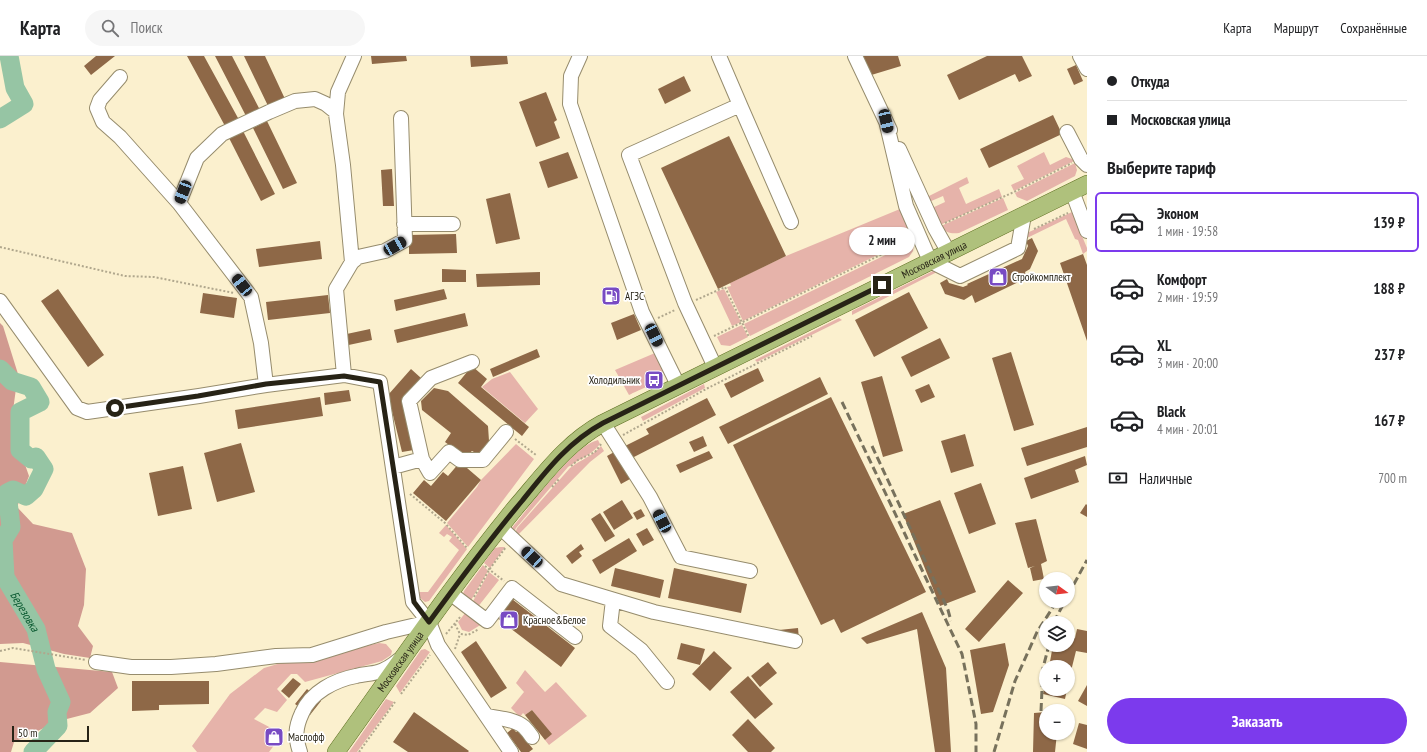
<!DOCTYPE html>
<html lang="ru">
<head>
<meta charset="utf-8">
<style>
  body { margin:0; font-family:"PT Sans Narrow",sans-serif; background:#f6f6f6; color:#202124; height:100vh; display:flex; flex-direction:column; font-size:15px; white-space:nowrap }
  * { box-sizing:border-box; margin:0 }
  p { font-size:13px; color:#757577 }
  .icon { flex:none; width:22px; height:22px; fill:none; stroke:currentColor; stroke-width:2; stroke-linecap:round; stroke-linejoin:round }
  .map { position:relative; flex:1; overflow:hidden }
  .drawer { display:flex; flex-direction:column; background:#fff; width:340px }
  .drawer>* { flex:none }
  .guide { display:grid; align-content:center; height:88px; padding:0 20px; background:#fff }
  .needle { width:26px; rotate:105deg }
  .tools { position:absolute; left:1039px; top:516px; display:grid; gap:8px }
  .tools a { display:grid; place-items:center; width:36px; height:36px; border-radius:50%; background:#fff; box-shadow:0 1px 3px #0004; font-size:20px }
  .scale { position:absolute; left:12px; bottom:10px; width:77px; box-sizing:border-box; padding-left:4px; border:2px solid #272316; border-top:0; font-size:11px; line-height:14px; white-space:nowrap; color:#272316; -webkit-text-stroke:3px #fff; paint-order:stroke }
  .end { position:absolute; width:18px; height:18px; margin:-9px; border:5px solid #272316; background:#fff; box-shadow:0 0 0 2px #fff }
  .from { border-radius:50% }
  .bubble { position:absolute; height:28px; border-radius:14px; background:#fff; box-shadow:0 1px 3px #0004; font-size:13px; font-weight:800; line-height:28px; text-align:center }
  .car { position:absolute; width:12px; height:24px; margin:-12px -6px; border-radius:5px; box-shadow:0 0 3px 1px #0007; background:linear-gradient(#222 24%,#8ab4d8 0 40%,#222 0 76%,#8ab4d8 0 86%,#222 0) }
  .guide b { display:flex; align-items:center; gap:14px; height:38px; font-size:15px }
  .guide b+b { border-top:1px solid #e0e0e0 }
  .guide i { width:10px; height:10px; background:#202124 }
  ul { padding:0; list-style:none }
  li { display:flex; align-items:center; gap:12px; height:60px; margin:0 8px 6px; padding:0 12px; border:2px solid transparent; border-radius:6px }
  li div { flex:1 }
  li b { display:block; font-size:15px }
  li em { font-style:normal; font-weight:800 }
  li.on { border-color:#7c3aed }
  li>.icon { width:36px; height:36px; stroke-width:1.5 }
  h2 { padding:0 20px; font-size:18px; line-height:48px }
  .pay { display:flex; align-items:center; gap:10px; height:44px; padding:0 20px; font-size:15px }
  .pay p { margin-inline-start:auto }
  .primary-button { display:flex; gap:8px; margin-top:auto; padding:8px 20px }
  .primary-button a { flex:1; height:46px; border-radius:24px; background:#7c3aed; color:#fff; font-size:16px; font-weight:800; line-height:46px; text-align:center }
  header { display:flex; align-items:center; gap:24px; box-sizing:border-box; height:56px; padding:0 20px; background:#fff; border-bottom:1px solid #e0e0e0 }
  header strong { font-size:19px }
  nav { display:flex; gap:22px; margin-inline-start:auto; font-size:14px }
  .search { width:280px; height:36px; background:#f6f6f6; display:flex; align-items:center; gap:10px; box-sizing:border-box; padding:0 14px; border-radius:22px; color:#757577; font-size:15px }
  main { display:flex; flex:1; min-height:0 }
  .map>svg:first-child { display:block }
  .green { fill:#e6b3aa }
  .forest { fill:#d19a90 }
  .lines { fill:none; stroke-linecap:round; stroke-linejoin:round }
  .river { stroke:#96c5a4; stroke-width:19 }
  .building { fill:#8e6847 }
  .minor-casing { stroke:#968c6d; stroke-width:16 }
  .major-casing { stroke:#5d6e20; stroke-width:18 }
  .path { stroke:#b0a78d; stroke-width:2; stroke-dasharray:2 2; stroke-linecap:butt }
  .minor { stroke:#fff; stroke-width:14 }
  .major { stroke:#afc17c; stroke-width:17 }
  .rail { stroke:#77715c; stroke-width:3; stroke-dasharray:8 4; stroke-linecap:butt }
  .route { stroke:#272316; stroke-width:5 }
  .labels { text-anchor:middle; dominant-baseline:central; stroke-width:3.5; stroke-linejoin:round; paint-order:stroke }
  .street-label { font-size:11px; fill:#272316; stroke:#fff }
  .poi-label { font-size:11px; fill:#272316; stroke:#fff; text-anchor:start }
  .water-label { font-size:12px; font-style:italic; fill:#08582f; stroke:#fff }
</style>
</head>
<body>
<header>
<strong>Карта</strong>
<div class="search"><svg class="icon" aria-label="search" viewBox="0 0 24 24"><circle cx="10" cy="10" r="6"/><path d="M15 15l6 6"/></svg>Поиск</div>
<nav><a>Карта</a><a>Маршрут</a><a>Сохранённые</a></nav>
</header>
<main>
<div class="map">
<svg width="1087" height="696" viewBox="0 0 1087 696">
  <rect width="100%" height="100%" fill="#fbf0ce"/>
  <path class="green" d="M1044 96 1050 109 1066 101 1072 103 1074 105 1014 135 1011 129 1024 123 1017 110Z
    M1075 107 1077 114 1075 120 1027 145 1017 141 1015 137Z
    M967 121 969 127 959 132 966 148 999 133 1002 141 940 169 932 152 945 146 943 140 929 146 927 141Z
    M1003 142 1008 154 959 177C952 178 945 177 941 170Z
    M900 153 912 182 743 265 727 231 731 230 730 227 786 200Z
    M1072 156 1087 192V195L1083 198 1078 184 1075 183 1066 163 1027 182V177Z
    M914 185 913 195 909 201 750 280 744 268Z
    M937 213 941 214 852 259V255Z
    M724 233 741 266 732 270 716 236Z
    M839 262 842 264 757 306 755 304Z
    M742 269 748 281 730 290 721 289 717 281Z
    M655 297C658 302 662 307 663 312 666 325 638 334 629 339L615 314Z
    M510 316 538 353 525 367 482 331 492 323Z
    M704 328 705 332 643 365 641 361Z
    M598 384 600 388C592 399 579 403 568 411L516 472 513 478 511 473C528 453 574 389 598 384Z
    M516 388 534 403 468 491 447 467 477 431 481 424Z
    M601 390 604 395 590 406 516 481 514 480 517 472 570 412C580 404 593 400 601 390Z
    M446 469 467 493 429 545 425 546 419 541 418 536H428L459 494 449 485 452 481 447 478 444 481 439 477Z
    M500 491H505L490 512 484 507 495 492Z
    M483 509 488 515 470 546 463 538 464 535Z
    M489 516 499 524 477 552 472 547Z
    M466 556 482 568 469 576 462 574 458 566Z
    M379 587 386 588 392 595 391 599 382 605 305 626 297 618H291L277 633 287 644 277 656 265 652 254 663 273 673 267 681 275 688 269 696H197L192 690 230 638 264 612 281 607 315 602Z
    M425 593 430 596 400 637 396 630 421 594Z
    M525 614 545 636 556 626 587 660 549 689 545 684 551 678 532 654 525 659 523 657 520 661 511 652 524 636 516 627Z
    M386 643 394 646 357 696H349Z"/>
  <path class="forest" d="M0 267 3 270 18 318 11 369 29 420 17 451 33 468 72 477 86 513 84 549 78 570 93 590 90 602 64 598 23 587 0 588Z
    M0 606 112 616 118 632 90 657 59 665 14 686 11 696H0Z"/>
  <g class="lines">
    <g class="river">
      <path d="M0 63 24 48 15 32 9 0"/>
      <path id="s1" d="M0 313 12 325 31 331 40 346 20 356V394L31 403 36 401 44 413 34 433 26 440 13 434 7 437 11 471 3 484 5 521 36 573 46 613 61 646 57 656 58 670 33 696"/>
    </g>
  </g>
  <path class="building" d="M96 0H115L91 19 84 10Z
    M187 0H204L238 62 225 70Z
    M215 0H232L260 54 246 60Z
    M244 0H265L285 43 269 52Z
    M371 0H406L407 5 372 8Z
    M470 0H507L508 8 471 11Z
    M861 0H898L901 10 868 20Z
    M987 0H1022L1032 20 1019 26 1015 18 959 44 947 19Z
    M1076 9 1083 25 1074 29 1067 13Z
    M684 20 691 35 665 48 658 33Z
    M546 36 557 64 554 66 560 82 536 91 519 46Z
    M1053 59 1062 78 989 112 980 93Z
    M267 65 297 127 283 133 253 72Z
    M243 75 275 138 261 145 229 82Z
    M729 80 786 200 718 233 661 112Z
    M568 96 578 122 548 132 539 106Z
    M392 113 394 150H383L381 114Z
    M510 137 520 183 496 188 486 143Z
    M456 178 457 197 409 198V179Z
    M1032 182 1038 195 1030 213 1025 216 1027 222 975 247 972 239 964 244 945 238 940 227 947 223 949 227 963 231 968 229 967 228 1022 203 1028 190 1026 185Z
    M320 185 322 203 259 211 256 193Z
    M1083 198 1087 209V285L1060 207Z
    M442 213 466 214V226H442Z
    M540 216V229L477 231 476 218Z
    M58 233 104 299 88 311 41 245Z
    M444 233 447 243 396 255 394 244Z
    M909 236 928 272 874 301 855 264Z
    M203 237 237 242 234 262 200 257Z
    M328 239 330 257 268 264 266 246Z
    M465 257 468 270 397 287 394 274Z
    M634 258 641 274 617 284 611 267Z
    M370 273 372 284 344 290 342 279Z
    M940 282 950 302 911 321 901 301Z
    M537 293 540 301 493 321 490 313Z
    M1011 296 1034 369 1014 375 992 302Z
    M472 310 487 323 481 331 529 371 522 380 458 327Z
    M758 312 764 325 731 342 724 328Z
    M411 313 421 322 403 343 414 394 402 396 388 339Z
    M882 320 903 395 883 401 861 326Z
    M820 321 828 338 728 388 719 371Z
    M929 328 935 341 921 347 915 334Z
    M434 332 448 335 488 370 489 385 478 398 472 395 465 401 445 386 451 377 422 354 421 345Z
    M349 334 351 345 325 349 324 337Z
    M320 341 323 360 238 373 235 354Z
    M831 341 926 536 841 577 834 563 821 569 733 389Z
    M707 342 716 359 632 402 625 390 649 378 646 373Z
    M1087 371V391L1027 410 1021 392Z
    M965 378 974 410 951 417 941 385Z
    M703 380 707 390 694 396 689 386Z
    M241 387 255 436 217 446 204 397Z
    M625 390 639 418 621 428 607 400Z
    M709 395 713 402 680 417 676 409Z
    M1085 400 1087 409 1075 414 1079 426 1031 443 1024 422Z
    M460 406 481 424 446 465 413 437 424 424 431 430 443 416 448 420Z
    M183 410 192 453 158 460 149 417Z
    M981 427 996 468 969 478 954 437Z
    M622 444 633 462 614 474 603 456Z
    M940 444 976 536 940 550 903 458Z
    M1086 448 1087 449V461L1080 457Z
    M641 453 645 460 637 464 633 457Z
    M600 457 615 480 605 486 591 463Z
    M1036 463 1047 505 1041 508 1044 523 1033 525 1030 512 1035 510 1028 512 1015 467Z
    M647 472 654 484 643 490 636 478Z
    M629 482 637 495 600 518 592 504Z
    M581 488 584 493 579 496 582 500 572 508 566 500Z
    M615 512 664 524 660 542 611 530Z
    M674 512 747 528 741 557 668 542Z
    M1008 524 1023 537 979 586 965 573Z
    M512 543 575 592 561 611 497 562Z
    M922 556 946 612 951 696H935L917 573 867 588 861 582Z
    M798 572 799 583 779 584V574Z
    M1077 573 1087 575V597L1076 595 1068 627V611H1049L1053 589H1068V581L1075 582Z
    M476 585 507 632 491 642 461 596Z
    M681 587 705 593 700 609 677 603Z
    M1005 587 1009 609 993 656 981 658 970 594Z
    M714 595 732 612 710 635 692 618Z
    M768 606 777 617 760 631 751 620Z
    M748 620 773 648 755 663 730 636Z
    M293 622 301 628 289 642 281 635Z
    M132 625H209V648L159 649V654L132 655Z
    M1045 629 1046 633H1067L1065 643 1043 638Z
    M1087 629V650L1078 645Z
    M307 633 321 645 310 659 295 648Z
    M532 654 552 678 545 684 525 659Z
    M414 656 469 695 468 696H408L393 686Z
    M1046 656V677H1057L1055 696H1033L1034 657Z
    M748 663 775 692 771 696H748L732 679Z
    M1079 667 1087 669V693L1073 688Z
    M513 672 516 676 518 675 533 693 529 696H521L507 677Z
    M273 673 282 680 275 688 267 681Z"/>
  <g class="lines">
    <defs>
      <path id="minor" d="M580 0 571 20 570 48 642 256 678 329
        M719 0 740 49
        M855 0 890 74
        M1080 0 1087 13
        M120 21 100 44 97 52 103 66 120 81 179 147
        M886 65 906 150 930 205 960 220 1018 192 1024 159
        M1067 76 1081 103 1087 109
        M899 93 935 172 949 197
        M1072 135 1087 175
        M404 168H453
        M352 206 343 109 336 58 338 36 354 0
        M0 245 77 352 87 356 199 340 266 329 344 319 380 326 413 546 429 566 438 589 511 696
        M715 311 685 247 629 99 740 49 791 166
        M344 319 336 233 352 206 358 201 385 195 405 184 401 62
        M266 329 261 287 251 241 179 147 197 102 222 78 269 56 295 45 315 43 326 48 336 56
        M603 367 650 441 681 501 750 515
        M422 403 430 417 449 396 460 404H483L506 376
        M393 411 422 403 409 345 431 322 472 306
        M500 471 561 528 654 556 795 585
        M450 537 487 565 512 532 575 581
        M613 544 610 570 641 594 667 626
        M96 606 131 611H171L216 608 276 600 312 599 386 576 429 566
        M487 660C498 662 515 663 524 671 527 674 530 678 532 681
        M300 696C295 681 295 672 302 657 311 636 335 624 356 620 363 618 371 618 378 616 386 614 393 609 399 604"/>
      <g id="major">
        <path id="s2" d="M336 696C395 614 452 529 516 451 543 420 566 387 603 367L1087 128"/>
      </g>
    </defs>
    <use href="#minor" class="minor-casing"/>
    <use href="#major" class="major-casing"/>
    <path class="path" d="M945 167 1014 136 1072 107
      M1034 173 1068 157
      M0 191 125 220 154 221 234 237
      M696 244 725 231 749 281
      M658 262 675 254
      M714 280 909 185
      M623 379 708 332 812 280
      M515 383 536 399
      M571 410 578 404 595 396 602 387
      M552 431 560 422
      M410 438 445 467 467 492
      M485 510 504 525
      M474 541 489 514 506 491
      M455 568 460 578 468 579 479 573
      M446 578 461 560
      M455 593 460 578
      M0 595 13 592 86 604
      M401 638 430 599
      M359 696 395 646"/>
    <use href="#minor" class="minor"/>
    <use href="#major" class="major"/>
    <path class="rail" d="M842 346 962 598 976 668V696
      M872 390 948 554 951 565
      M1068 539 1087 504
      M1055 567 1057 560 1065 545
      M1041 655 1043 612 1049 589
      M994 696 1015 625 1037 576 1057 545"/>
  </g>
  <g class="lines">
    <path class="route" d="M115 352 198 340 266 328 344 320 380 326 414 546 429 566C459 525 489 484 522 445 546 415 568 386 603 367L882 229"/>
  </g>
  <defs>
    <symbol id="shop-square" viewBox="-11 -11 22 22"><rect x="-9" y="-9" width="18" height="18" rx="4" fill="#784bc3" stroke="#fff"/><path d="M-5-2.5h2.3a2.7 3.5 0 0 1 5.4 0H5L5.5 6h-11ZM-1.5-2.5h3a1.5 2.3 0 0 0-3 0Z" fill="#fff"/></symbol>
    <symbol id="fuel-square" viewBox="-11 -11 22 22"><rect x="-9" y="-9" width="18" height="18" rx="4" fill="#784bc3" stroke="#fff"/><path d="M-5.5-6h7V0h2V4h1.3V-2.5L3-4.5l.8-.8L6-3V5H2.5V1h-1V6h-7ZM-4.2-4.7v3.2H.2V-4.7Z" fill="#fff"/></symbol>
    <symbol id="bus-square" viewBox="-11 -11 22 22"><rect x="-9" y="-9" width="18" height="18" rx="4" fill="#784bc3" stroke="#fff"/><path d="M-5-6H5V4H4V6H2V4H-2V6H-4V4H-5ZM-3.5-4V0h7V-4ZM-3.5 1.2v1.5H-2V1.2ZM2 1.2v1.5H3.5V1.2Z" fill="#fff"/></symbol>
  </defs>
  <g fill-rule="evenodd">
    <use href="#shop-square" x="987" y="210" width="22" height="22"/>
    <use href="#fuel-square" x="600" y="229" width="22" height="22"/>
    <use href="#bus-square" x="643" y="313" width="22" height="22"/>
    <use href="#shop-square" x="498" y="553" width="22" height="22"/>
    <use href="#shop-square" x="263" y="670" width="22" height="22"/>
  </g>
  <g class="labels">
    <g class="street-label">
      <text stroke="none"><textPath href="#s2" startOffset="795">Московская улица</textPath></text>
      <text stroke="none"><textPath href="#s2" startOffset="111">Московская улица</textPath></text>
    </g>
    <g class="poi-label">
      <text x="1012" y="221">Стройкомплект</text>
      <text x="625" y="240">АГЗС</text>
      <text x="640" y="324" text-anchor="end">Холодильник</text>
      <text x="523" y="564">Красное&amp;Белое</text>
      <text x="288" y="681">Маслофф</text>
    </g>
    <g class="water-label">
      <text stroke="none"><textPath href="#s1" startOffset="329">Березовка</textPath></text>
    </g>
  </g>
</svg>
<div class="tools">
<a><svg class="needle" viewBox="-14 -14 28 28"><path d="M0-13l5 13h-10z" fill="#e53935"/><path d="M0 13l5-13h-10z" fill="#757577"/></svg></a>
<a><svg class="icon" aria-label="layers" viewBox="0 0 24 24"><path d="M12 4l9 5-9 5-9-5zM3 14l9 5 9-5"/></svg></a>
<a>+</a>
<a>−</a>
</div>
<div class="scale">50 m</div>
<i class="end from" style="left:115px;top:352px"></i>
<i class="end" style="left:882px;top:229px"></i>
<div class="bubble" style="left:849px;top:171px;width:66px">2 мин</div>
<i class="car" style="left:886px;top:65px;rotate:167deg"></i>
<i class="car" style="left:183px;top:136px;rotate:201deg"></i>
<i class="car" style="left:395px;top:190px;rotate:60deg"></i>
<i class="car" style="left:242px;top:229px;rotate:322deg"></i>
<i class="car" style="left:654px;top:279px;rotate:154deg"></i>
<i class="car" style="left:662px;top:465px;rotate:333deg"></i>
<i class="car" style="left:532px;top:501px;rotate:313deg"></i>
</div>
<section class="drawer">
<div class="guide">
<b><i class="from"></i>Откуда</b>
<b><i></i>Московская улица</b>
</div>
<h2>Выберите тариф</h2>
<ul>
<li class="on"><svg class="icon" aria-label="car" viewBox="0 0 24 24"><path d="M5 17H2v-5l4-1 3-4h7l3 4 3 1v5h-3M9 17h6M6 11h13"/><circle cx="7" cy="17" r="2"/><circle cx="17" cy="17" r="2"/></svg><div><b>Эконом</b><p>1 мин · 19:58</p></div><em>139 ₽</em></li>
<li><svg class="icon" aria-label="car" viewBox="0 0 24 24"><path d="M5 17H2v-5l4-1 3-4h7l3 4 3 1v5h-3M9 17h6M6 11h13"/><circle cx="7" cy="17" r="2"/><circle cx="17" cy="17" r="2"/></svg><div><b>Комфорт</b><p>2 мин · 19:59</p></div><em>188 ₽</em></li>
<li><svg class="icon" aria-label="car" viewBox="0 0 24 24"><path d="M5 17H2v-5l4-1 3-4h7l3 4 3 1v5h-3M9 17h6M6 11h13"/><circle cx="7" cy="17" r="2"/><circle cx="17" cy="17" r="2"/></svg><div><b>XL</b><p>3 мин · 20:00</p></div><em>237 ₽</em></li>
<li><svg class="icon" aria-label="car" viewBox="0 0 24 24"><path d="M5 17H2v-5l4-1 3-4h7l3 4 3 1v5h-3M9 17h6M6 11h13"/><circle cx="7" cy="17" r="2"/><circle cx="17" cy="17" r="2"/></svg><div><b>Black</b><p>4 мин · 20:01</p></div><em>167 ₽</em></li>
</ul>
<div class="pay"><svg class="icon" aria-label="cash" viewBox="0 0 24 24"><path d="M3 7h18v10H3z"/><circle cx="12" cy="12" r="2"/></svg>Наличные<p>700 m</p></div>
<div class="primary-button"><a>Заказать</a></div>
</section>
</main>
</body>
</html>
